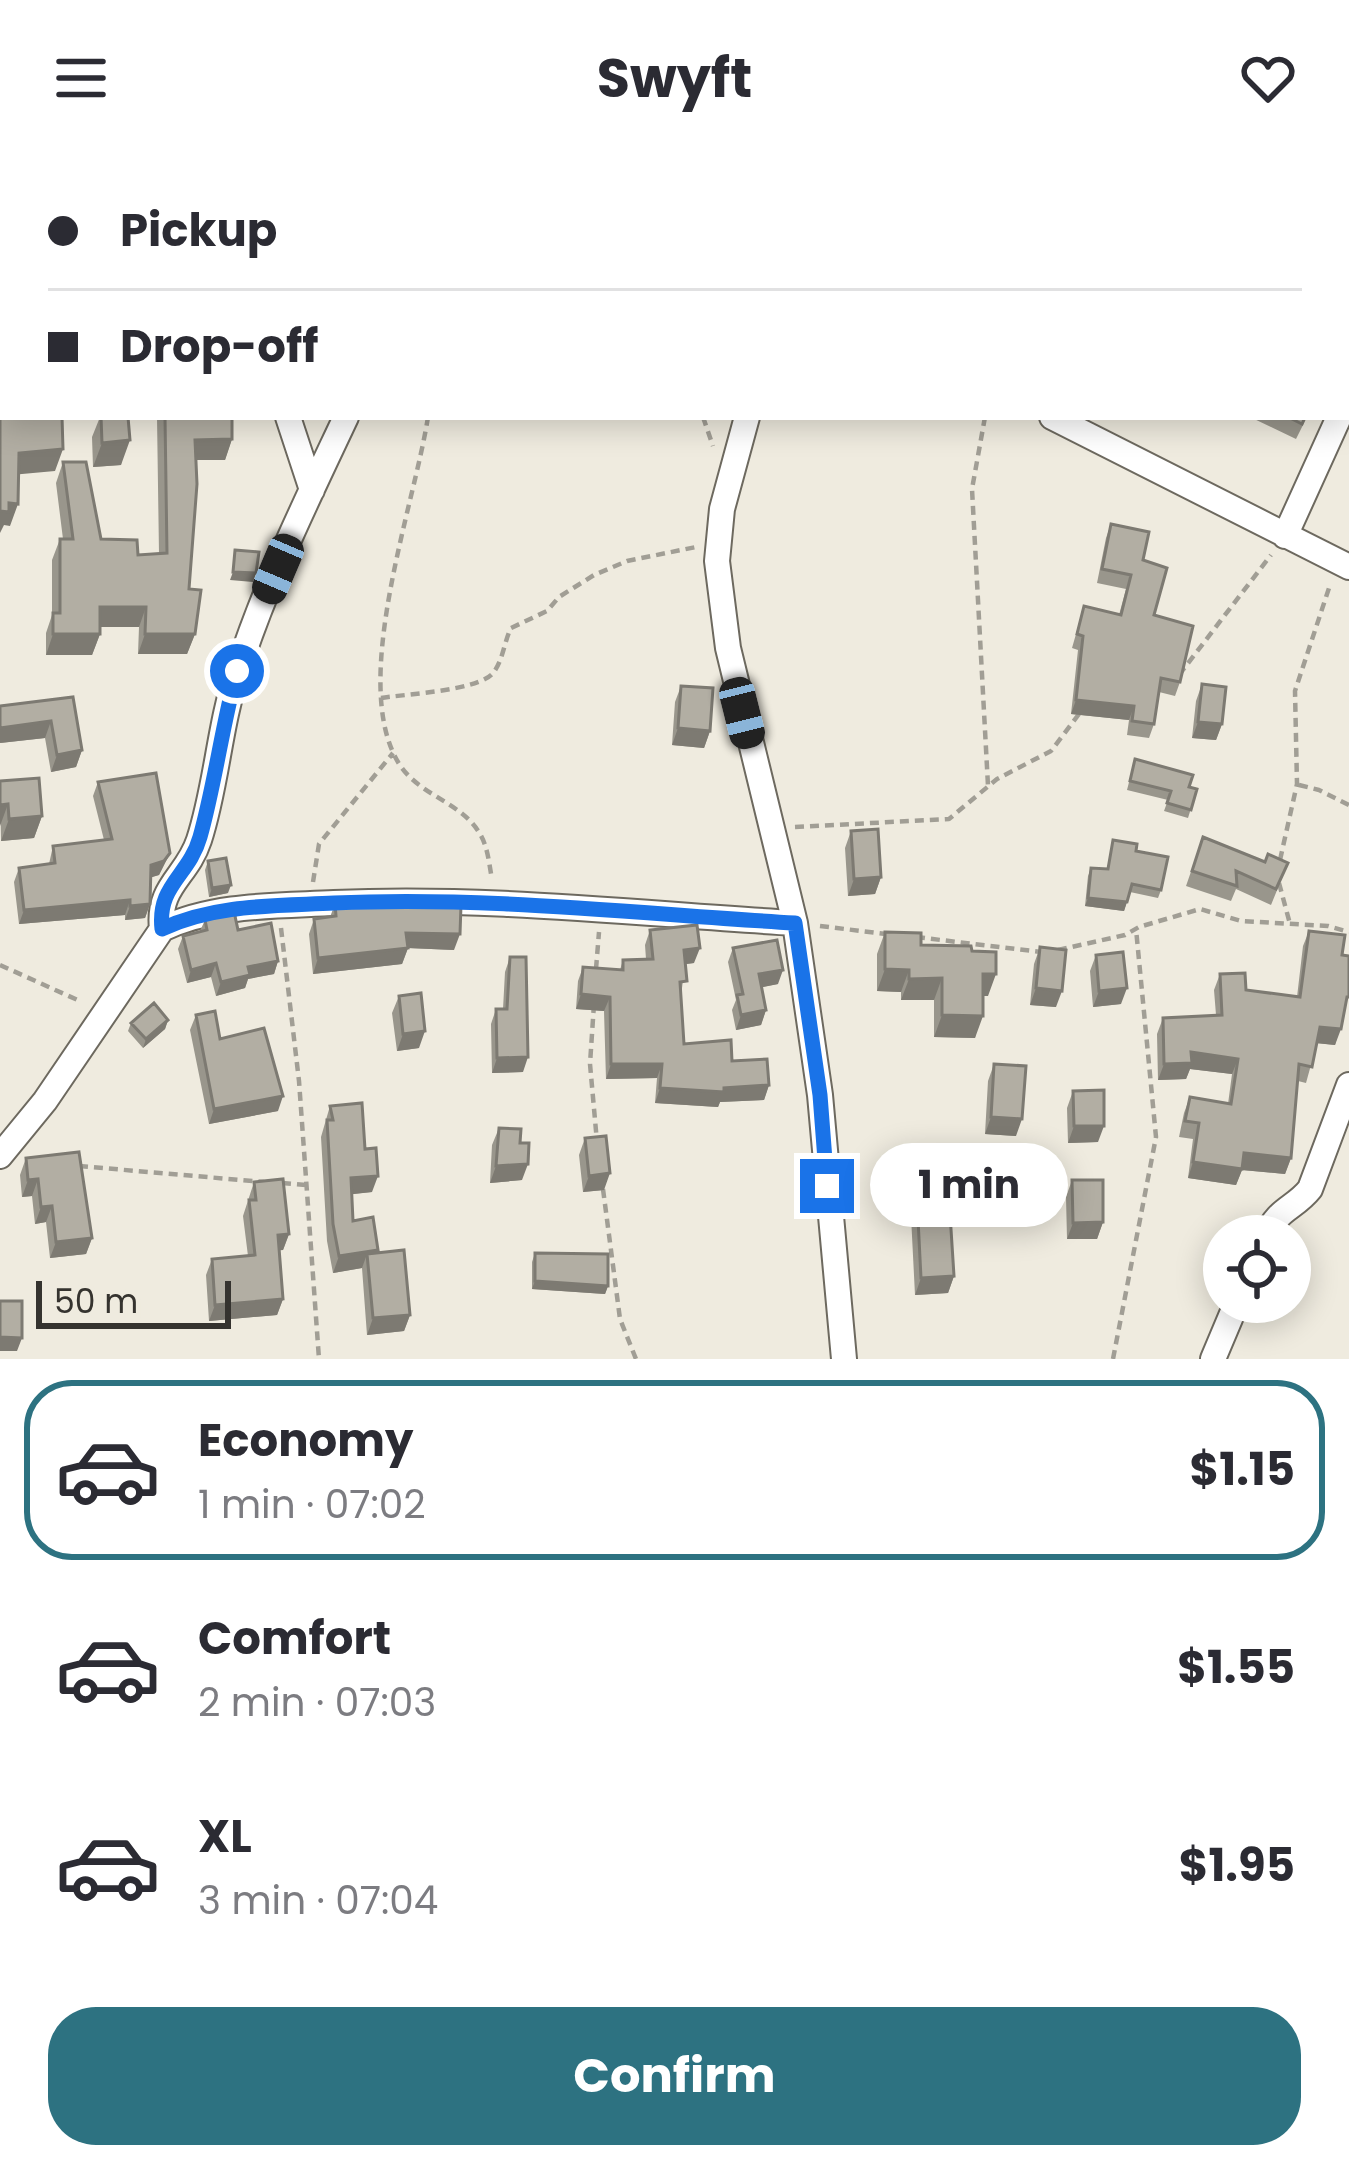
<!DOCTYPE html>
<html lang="en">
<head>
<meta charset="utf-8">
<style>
  body { margin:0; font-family:Poppins,sans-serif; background:#f7f7f7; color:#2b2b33; height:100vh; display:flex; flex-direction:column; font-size:45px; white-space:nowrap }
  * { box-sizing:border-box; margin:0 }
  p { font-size:39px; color:#7c7c81 }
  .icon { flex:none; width:66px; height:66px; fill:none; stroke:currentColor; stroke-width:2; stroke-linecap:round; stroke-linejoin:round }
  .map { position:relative; height:1203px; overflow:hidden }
  .details { display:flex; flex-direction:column; background:#fff; flex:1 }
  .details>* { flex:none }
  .banner { position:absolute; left:0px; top:0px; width:1350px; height:264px; box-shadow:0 6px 30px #0003; display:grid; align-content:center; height:264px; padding:0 48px; background:#fff }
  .tools { position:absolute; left:1203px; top:1059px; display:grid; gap:24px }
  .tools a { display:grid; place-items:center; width:108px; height:108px; border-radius:50%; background:#fff; box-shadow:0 6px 30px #0003; font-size:60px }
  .scale { position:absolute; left:36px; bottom:30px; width:195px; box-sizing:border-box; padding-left:12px; border:6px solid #35332f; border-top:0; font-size:33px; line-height:42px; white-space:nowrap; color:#35332f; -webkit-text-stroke:9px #efebdf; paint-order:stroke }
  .end { position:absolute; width:54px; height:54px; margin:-27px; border:15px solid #1a73e8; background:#fff; box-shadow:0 0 0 6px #fff }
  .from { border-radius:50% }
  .bubble { position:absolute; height:84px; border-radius:42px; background:#fff; box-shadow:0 6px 30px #0003; font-size:39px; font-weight:700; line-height:84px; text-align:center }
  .car { position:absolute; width:36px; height:72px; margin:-36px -18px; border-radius:15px; box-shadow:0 0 9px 3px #0007; background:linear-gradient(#222 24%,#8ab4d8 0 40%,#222 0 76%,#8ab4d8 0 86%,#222 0) }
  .banner b { display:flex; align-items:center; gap:42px; height:114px; font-size:45px }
  .banner b+b { border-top:3px solid #e1e1e2 }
  .banner i { width:30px; height:30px; background:#2b2b33 }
  ul { padding:21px 0 0; list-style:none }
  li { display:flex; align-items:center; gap:36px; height:180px; margin:0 24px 18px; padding:0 24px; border:6px solid transparent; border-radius:48px }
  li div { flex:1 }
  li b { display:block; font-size:45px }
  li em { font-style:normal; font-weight:700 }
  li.selected { border-color:#2d7281 }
  li>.icon { width:108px; height:108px; stroke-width:1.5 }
  .action { display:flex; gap:24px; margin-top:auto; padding:24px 48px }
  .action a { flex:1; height:138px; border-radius:48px; background:#2d7281; color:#fff; font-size:48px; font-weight:700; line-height:138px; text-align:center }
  header { display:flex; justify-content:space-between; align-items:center; height:156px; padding:0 48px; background:#fff; font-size:54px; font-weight:700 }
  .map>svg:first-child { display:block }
  .green { fill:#d3c7a8 }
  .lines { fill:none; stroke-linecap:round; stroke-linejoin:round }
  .minor-casing { stroke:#6d695f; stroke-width:28 }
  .path { stroke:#a19e95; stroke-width:4.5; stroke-dasharray:9 6; stroke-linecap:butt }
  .minor { stroke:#fff; stroke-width:24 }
  .wall { fill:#99968c }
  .shaded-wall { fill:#7d7a72 }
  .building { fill:#b2aea3; stroke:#7d7a72; stroke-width:3 }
  .route { stroke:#1a73e8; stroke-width:15 }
</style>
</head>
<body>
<header><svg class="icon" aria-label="menu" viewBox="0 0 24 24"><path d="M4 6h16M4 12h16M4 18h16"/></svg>Swyft<svg class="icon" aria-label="heart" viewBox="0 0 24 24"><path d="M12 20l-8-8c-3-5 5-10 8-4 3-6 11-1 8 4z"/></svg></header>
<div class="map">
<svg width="1349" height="1203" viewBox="0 0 1349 1203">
  <rect width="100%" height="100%" fill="#efebdf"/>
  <path class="green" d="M1002 0H1291L1001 3Z"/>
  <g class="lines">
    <defs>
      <path id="minor" d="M227 0 228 3
        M485 0V3
        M799 0V3
        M1347 244 1349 240
        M288 261 312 334
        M747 261 722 353 717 405 728 492 795 767 820 939 844 1203
        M1052 261 1349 411
        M1285 380 1339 261
        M162 773C157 730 187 721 199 684 217 629 219 569 238 514 266 427 307 344 346 261
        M0 1000 45 945 162 773C214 748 277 750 334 747 488 740 642 758 795 767
        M1266 1080C1278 1052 1294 1053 1310 1033L1349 929
        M1213 1203 1237 1146"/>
    </defs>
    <use href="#minor" class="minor-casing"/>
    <path class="path" d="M0 245H3
      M428 261C414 351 350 525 398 606 418 640 461 645 480 678 488 691 489 708 492 723
      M703 261 713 290
      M985 261 972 333 988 630
      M1179 519 1271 399
      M381 542C405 538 478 535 493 517 503 505 504 486 511 472L547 455 559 441 594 419 627 405 696 391
      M1299 629 1319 634 1349 649
      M795 671 949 663 997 623 1051 595 1079 558
      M1280 704 1297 628 1295 535 1330 429
      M313 726 319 688 393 597
      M1279 727 1290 768
      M820 770 886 778
      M281 772 299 925 319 1203
      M916 781 1041 796
      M1058 794 1125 779 1139 771 1200 753 1241 765 1328 770 1349 776
      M0 809 82 846
      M596 813 599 776
      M594 848 590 908 597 986
      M79 1010 264 1026
      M282 1027 306 1029
      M603 1033 620 1163 636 1203
      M1113 1203 1156 981 1136 773"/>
    <use href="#minor" class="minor"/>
  </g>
  <path class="wall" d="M559 0H623V3H558Z
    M100 261H128L121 309 93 311 92 281Z
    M157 261H232V283L225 304H196L189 433 195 478 187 498H138L139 471H100V478L92 499H46V477L52 459V404L60 383H63L56 327 63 306 101 383 138 399 159 398Z
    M1250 261H1307L1296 283Z
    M1111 368 1143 404 1154 459 1180 526 1175 540 1159 536 1154 568 1149 582 1127 579 1129 564 1071 558 1078 494 1072 492 1084 450 1119 459 1126 433 1097 427 1106 382Z
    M1202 528 1222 568 1216 584 1192 582 1196 545Z
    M681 530 710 575 704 592 672 589 675 546Z
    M73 541 82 594 76 611 51 616 45 582 0 587Z
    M1135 603 1189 631 1197 633 1188 662 1164 655 1168 644 1127 634Z
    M0 625 42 660 34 682 1 685Z
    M98 626 170 697 159 719 151 721 150 748 145 762 125 764V759L19 768 14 726 19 712 49 708 53 690 104 684 93 640Z
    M851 675 881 721 875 738 848 740 845 692Z
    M1203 681 1282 722 1271 749 1236 733 1231 745 1186 730Z
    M1113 684 1136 695 1161 734 1158 742 1130 736 1124 755 1085 750 1088 720 1091 712 1107 713Z
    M208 705 228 737 209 741 205 714Z
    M335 748 454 794 408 792 402 808 313 818 309 778 314 763 330 761Z
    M205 764 236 767 238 774 278 805 274 818 248 823 245 832 216 840 211 821 187 827 178 793 183 780 200 775Z
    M650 774 694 807 685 808 681 840 684 888 732 905 769 929 764 944 720 946 718 951 655 947 657 922 606 923 604 855 576 853 578 825 583 811 620 814 623 804 646 803 645 789Z
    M1309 775 1342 799 1344 857 1335 889 1317 887 1306 927 1298 925 1291 1002 1285 1018 1242 1014 1236 1029 1188 1022 1193 983 1179 981 1184 957 1190 941 1228 948 1232 918 1190 913 1186 923 1158 924 1157 878 1163 862 1216 859 1214 834 1220 818 1246 834 1297 841 1303 790Z
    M885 776 921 789 988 840H983L975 882 934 881V844H901V836L877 835V798Z
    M1040 791 1056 851 1030 849 1034 808Z
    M733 792 778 828 762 831 766 854 761 869 736 874 732 854 736 844 728 806Z
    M1096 799 1121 848 1093 851 1090 815Z
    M510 801 523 916 492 917 491 868 496 853H503L505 816Z
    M399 840 419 892 397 895 392 857Z
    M196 859 220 883 278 955 209 968 190 874Z
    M168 864 165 873 143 892 128 875 131 867Z
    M994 908 1016 980 985 978 988 925Z
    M1073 935 1098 986 1068 987 1067 952Z
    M330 950 365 993 372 1036 352 1038 353 1065 377 1097 410 1159 404 1175 367 1179 362 1112 333 1117 327 1085 321 981Z
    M499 972 520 987 522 1024 490 1027 492 989Z
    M585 982 604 1034 583 1036 579 999Z
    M26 1002 92 1082 86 1098 50 1102 46 1066 35 1068 32 1040 22 1041 20 1019Z
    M1072 1024 1103 1066 1097 1083H1067L1066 1041Z
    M254 1026 289 1078 283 1094H280L283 1143 277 1159 209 1165 206 1119 212 1103 248 1100 243 1060Z
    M917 1043 954 1120 948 1137 915 1139 911 1060Z
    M535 1097 608 1130 605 1138 532 1133V1106Z"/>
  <path class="shaded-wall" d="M232 283 225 304H188L195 284Z
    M130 284 121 309 93 311 102 287Z
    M63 293 55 315 11 319 19 297Z
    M9 347 18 348 10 370 4 369 0 377V355Z
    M233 416 256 417 253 426 230 424Z
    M100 451H146L139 471H92Z
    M53 478H100L92 499H46Z
    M145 478H195L187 498H138Z
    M1076 544 1134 550 1129 564 1071 558Z
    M51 565 45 582 0 587V572Z
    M1198 566 1222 568 1216 584 1192 582Z
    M678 572 710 575 704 592 672 589Z
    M82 594 76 611 51 616 57 599Z
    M8 648 0 670V649Z
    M42 660 34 682 1 685 9 663Z
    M170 697 159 719 146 723 151 709Z
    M881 721 875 738 848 740 854 723Z
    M231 729 228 737 209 741 212 732Z
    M1088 742 1127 746 1124 755 1085 750Z
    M130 744 125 759 19 768 24 754Z
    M150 748 145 762 125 764 130 750Z
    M406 777 460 778 454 794 408 792 402 808 313 818 318 802Z
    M700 792 694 807 679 809 684 794Z
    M278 805 274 818 248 823 245 832 216 840 221 826 248 811Z
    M216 807 211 821 187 827 191 814Z
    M885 813 909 814 901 836 877 835Z
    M783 814 778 828 754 833 759 818Z
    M983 818H996L988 840H975Z
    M942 822 934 844H901L909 823Z
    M1036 832 1062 835 1056 851 1030 849Z
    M1127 832 1121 848 1093 851 1099 835Z
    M581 838 610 841 604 855 576 853Z
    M766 854 761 869 736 874 741 859Z
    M942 859 983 860 975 882 934 881Z
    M168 864 165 873 143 892 146 883Z
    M1320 871 1341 873 1335 889 1315 887Z
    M425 875 419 892 397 895 403 878Z
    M1191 896 1238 903 1232 918 1190 913 1186 923 1158 924 1164 908Z
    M528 901 523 916 492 917 497 902Z
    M611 908H662L657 922 606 923Z
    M769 929 764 944 720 946 718 951 655 947 660 932H724Z
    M283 940 278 955 209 968 214 953Z
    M991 961 1022 963 1016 980 985 978Z
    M1074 970H1104L1098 986 1068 987Z
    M1244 997 1291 1002 1285 1018 1242 1014 1236 1029 1188 1022 1193 1006Z
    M528 1008 522 1024 490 1027 496 1010Z
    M610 1017 604 1034 583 1036 589 1020Z
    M378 1020 372 1036 345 1039 351 1022Z
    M38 1023 32 1040 22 1041 28 1024Z
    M52 1050 46 1066 35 1068 41 1051Z
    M1103 1066 1097 1083H1067L1073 1067Z
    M289 1078 283 1094 273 1095 278 1079Z
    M92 1082 86 1098 50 1102 56 1086Z
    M378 1094 372 1110 367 1098 362 1112 333 1117 339 1100Z
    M954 1120 948 1137 915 1139 921 1122Z
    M535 1125 608 1130 605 1138 532 1133Z
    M283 1143 277 1159 209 1165 215 1149Z
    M410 1159 404 1175 367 1179 373 1162Z
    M0 1181 22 1182 17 1195H0Z"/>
  <path class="building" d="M335 0H377V2L434 0 435 3H335Z
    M575 0H623V3H575Z
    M752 0H780V3H752Z
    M0 6H3V51L0 28Z
    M0 246H3V261H62L63 293 19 297 18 348 9 347V356L0 355Z
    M101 261H128L130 284 102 287Z
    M165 261H232V283L195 284 197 328 189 433 201 434 195 478H145L146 451H100V478H53V457H60V383H73L63 306H86L101 383 137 384 138 399 167 397Z
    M1288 261H1305L1302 268Z
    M1111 368 1149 376 1143 404 1167 412 1154 459 1193 470 1180 526 1161 522 1154 568 1132 565 1134 550 1076 544 1083 480 1077 478 1084 450 1121 459 1131 419 1102 413Z
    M235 394 259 396 256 417 233 416Z
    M1202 528 1226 531 1222 568 1198 566Z
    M681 530 713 532 710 575 678 572Z
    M73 541 82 594 57 599 51 565 0 572V550Z
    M1135 603 1193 619 1189 631 1197 633 1191 654 1167 647 1171 635 1130 625Z
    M156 617 170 697 164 705 151 709 150 748 130 750V744L24 754 19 712 55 707 53 690 112 683 98 626Z
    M39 622 42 660 9 663 8 648 0 649V625Z
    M878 673 881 721 854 723 851 675Z
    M1203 681 1265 706 1268 698 1288 707 1276 733 1236 715 1237 730 1192 715Z
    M1113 684 1137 688 1136 695 1168 701 1161 734 1132 728 1127 746 1088 742 1091 712 1108 713Z
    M226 702 231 729 212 732 208 705Z
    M335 748 461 749 460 778 406 777 408 792 318 802 314 763 336 760Z
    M240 756 235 760 238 774 271 767 278 805 248 811 250 819 221 826 216 807 191 814 183 780 207 774 205 764Z
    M697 769 700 792 684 794 687 825 680 826 684 888 731 884 732 905 767 903 769 929 724 932V936L660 932 662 908H611L610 841 581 838 583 811 623 814V804L653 803 650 774Z
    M1309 775 1345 779 1342 799 1349 800V841H1347L1341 873 1320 871 1312 911 1299 908 1291 1002 1244 997 1242 1013 1193 1006 1199 967 1185 965 1190 941 1231 948 1238 903 1191 896 1192 907 1164 908 1163 862 1222 859 1220 818 1245 817 1246 834 1300 841Z
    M885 776 921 777V789L971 790 972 795 996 796V818H983V860L942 859V822L909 823V814L885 813Z
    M777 784 783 814 759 818 766 854 741 859 737 839 743 838 733 792Z
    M1040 791 1066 794 1062 835 1036 832Z
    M1123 796 1127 832 1099 835 1096 799Z
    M510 801H526L528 901 497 902 496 853H507Z
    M421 837 425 875 403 878 399 840Z
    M154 847 168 864 146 883 131 867Z
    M215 855 220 883 264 872 283 940 214 953 196 859Z
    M994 908 1026 910 1022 963 991 961Z
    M1104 934V970H1074L1073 935Z
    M362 947 365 993 376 992 378 1020 351 1022 353 1065 373 1061 378 1094 339 1100 333 1068 327 964H333L330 950Z
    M499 972 521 973 520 987H529L528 1008 496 1010Z
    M606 980 610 1017 589 1020 585 982Z
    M79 996 92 1082 56 1086 52 1050 41 1051 38 1023 28 1024 26 1002Z
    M283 1023 289 1078 278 1079 283 1143 215 1149 212 1103 255 1099 249 1044H256L254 1026Z
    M1072 1024H1103V1066L1073 1067Z
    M949 1042 954 1120 921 1122 917 1043Z
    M404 1094 410 1159 373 1162 367 1098Z
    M535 1097 608 1098V1130L535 1125Z
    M0 1145H22V1182L0 1181Z"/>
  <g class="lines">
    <path class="route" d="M237 515C222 570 215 628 200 681 189 720 157 729 162 773 215 748 277 750 334 747 488 740 642 758 795 767L820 939 827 1030"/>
  </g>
</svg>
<div class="tools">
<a><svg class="icon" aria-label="locate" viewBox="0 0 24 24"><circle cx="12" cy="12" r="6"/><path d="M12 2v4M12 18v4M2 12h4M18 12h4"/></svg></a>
</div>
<div class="scale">50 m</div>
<i class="end from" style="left:237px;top:515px"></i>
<i class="end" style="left:827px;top:1030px"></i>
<div class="bubble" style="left:870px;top:987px;width:198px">1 min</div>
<i class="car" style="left:278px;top:413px;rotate:203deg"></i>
<i class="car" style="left:742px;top:557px;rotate:166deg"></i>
<div class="banner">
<b><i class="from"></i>Pickup</b>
<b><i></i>Drop-off</b>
</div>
</div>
<section class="details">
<ul>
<li class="selected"><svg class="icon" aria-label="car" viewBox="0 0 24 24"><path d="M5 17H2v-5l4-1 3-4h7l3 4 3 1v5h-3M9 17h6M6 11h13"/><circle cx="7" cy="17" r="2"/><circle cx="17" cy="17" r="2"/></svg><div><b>Economy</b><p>1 min · 07:02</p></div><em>$1.15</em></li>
<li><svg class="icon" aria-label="car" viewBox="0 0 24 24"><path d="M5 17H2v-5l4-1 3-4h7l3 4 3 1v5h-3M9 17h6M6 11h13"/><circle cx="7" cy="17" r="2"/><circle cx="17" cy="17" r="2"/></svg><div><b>Comfort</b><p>2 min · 07:03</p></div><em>$1.55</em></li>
<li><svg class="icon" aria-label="car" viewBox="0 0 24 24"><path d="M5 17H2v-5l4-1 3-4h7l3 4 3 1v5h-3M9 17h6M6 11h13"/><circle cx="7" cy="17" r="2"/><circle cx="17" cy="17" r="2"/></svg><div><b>XL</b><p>3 min · 07:04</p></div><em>$1.95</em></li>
</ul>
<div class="action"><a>Confirm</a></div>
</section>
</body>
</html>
